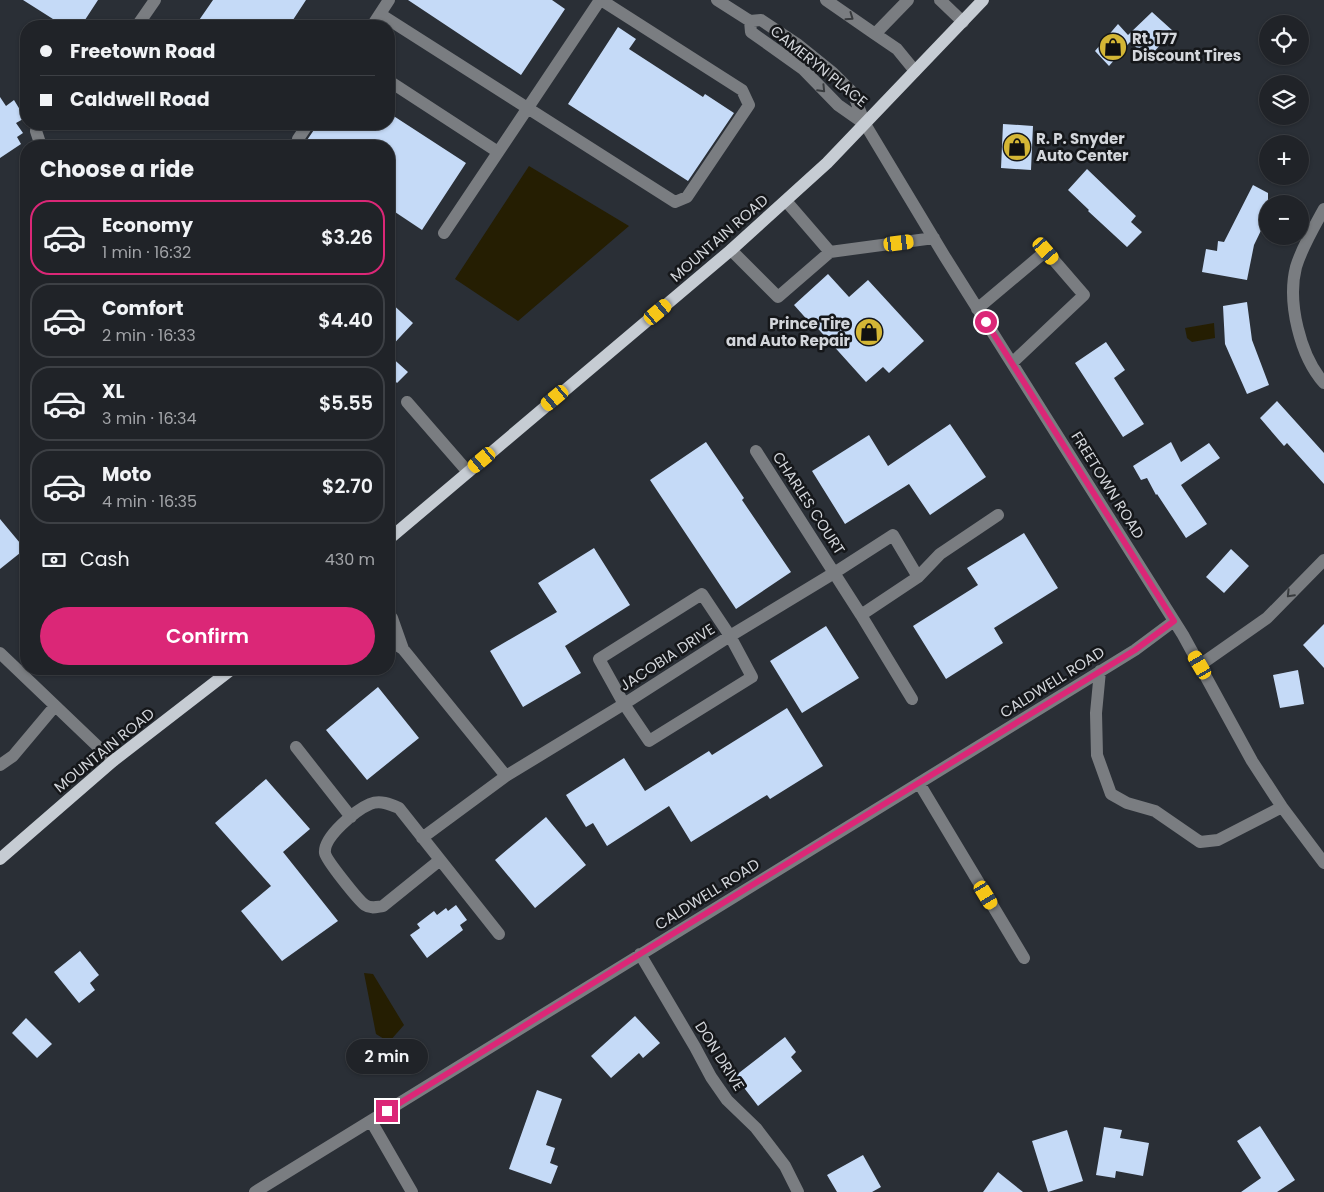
<!DOCTYPE html>
<html lang="en">
<head>
<meta charset="utf-8">
<style>
  body { margin:0; font-family:Poppins,sans-serif; background:#282b30; color:#f1f3f6; height:100vh; display:flex; flex-direction:column; font-size:19px; white-space:nowrap }
  * { box-sizing:border-box; margin:0 }
  p { font-size:16px; color:#a2a4a8 }
  .icon { flex:none; width:28px; height:28px; fill:none; stroke:currentColor; stroke-width:2; stroke-linecap:round; stroke-linejoin:round }
  .map { position:relative; flex:1; overflow:hidden }
  .drawer { position:absolute; left:20px; top:140px; width:375px; height:535px; display:flex; flex-direction:column; background:#202328; border-radius:20px; box-shadow:0 1px 4px #0004,0 0 0 1px #3d4045 }
  .drawer>* { flex:none }
  .hud { position:absolute; left:20px; top:20px; width:375px; height:110px; border-radius:20px; box-shadow:0 1px 4px #0004,0 0 0 1px #3d4045; display:grid; align-content:center; height:110px; padding:0 20px; background:#202328 }
  .fabs { position:absolute; left:1259px; top:15px; display:grid; gap:10px }
  .fabs a { display:grid; place-items:center; width:50px; height:50px; border-radius:50%; background:#202328; box-shadow:0 1px 4px #0004,0 0 0 1px #3d4045; font-size:25px }
  .end { position:absolute; width:22px; height:22px; margin:-11px; border:6px solid #db2777; background:#fff; box-shadow:0 0 0 2px #fff }
  .from { border-radius:50% }
  .bubble { position:absolute; height:35px; border-radius:18px; background:#202328; box-shadow:0 1px 4px #0004,0 0 0 1px #3d4045; font-size:16px; font-weight:600; line-height:35px; text-align:center }
  .car { position:absolute; width:15px; height:30px; margin:-15px -8px; border-radius:6px; box-shadow:0 0 4px 1px #0007; background:linear-gradient(#f5c518 24%,#345 0 40%,#f5c518 0 76%,#345 0 86%,#f5c518 0) }
  .hud b { display:flex; align-items:center; gap:18px; height:48px; font-size:19px }
  .hud b+b { border-top:1px solid #3d4045 }
  .hud i { width:12px; height:12px; background:#f1f3f6 }
  ul { padding:0; list-style:none }
  li { display:flex; align-items:center; gap:15px; height:75px; margin:0 10px 8px; padding:0 10px; border:2px solid #3d4045; border-radius:20px }
  li div { flex:1 }
  li b { display:block; font-size:19px }
  li em { font-style:normal; font-weight:600 }
  li.current { border-color:#db2777 }
  li>.icon { width:45px; height:45px; stroke-width:1.5 }
  h2 { padding:0 20px; font-size:22px; line-height:60px }
  .pay { display:flex; align-items:center; gap:12px; height:55px; padding:0 20px; font-size:19px }
  .pay p { margin-inline-start:auto }
  .primary-button { display:flex; gap:10px; margin-top:auto; padding:10px 20px }
  .primary-button a { flex:1; height:58px; border-radius:30px; background:#db2777; color:#fff; font-size:20px; font-weight:600; line-height:58px; text-align:center }
  .map>svg:first-child { display:block }
  .water { fill:#251e02 }
  .building { fill:#c5daf7 }
  .lines { fill:none; stroke-linecap:round; stroke-linejoin:round }
  .minor { stroke:#7a7d81; stroke-width:12 }
  .major { stroke:#c6ccd3; stroke-width:12 }
  .oneway { stroke:#383b3e }
  .route { stroke:#db2777; stroke-width:6 }
  .labels { text-anchor:middle; dominant-baseline:central; stroke-width:5; stroke-linejoin:round; paint-order:stroke }
  .poi-label { font-size:15px; font-weight:bold; fill:#d3d6db; stroke:#15171a; text-anchor:start }
  .street-label { font-size:15px; fill:#d3d6db; stroke:#15171a }
</style>
</head>
<body>
<div class="map">
<svg width="1324" height="1192" viewBox="0 0 1324 1192">
  <rect width="100%" height="100%" fill="#2a2f36"/>
  <path class="water" d="M529 166 629 226 518 321 455 279Z
    M1214 323 1215 338 1192 342 1187 338 1185 328Z
    M364 973 373 974 404 1025 389 1042 376 1034Z"/>
  <path class="building" d="M23 0H98L81 26H64Z
    M213 0H306L289 26H195Z
    M408 0H552L565 9 521 75Z
    M1152 12 1173 31 1152 54 1144 45 1138 49 1130 42 1109 66 1095 51 1118 24 1128 35Z
    M618 27 636 39 629 49 703 97 705 94 734 113 688 181 568 104Z
    M0 97 6 106 14 100 25 118 16 123 23 133 17 137 21 144 0 158Z
    M389 113 466 163 422 230 389 208V146H303L318 124H389Z
    M1003 124 1033 126 1031 170 1001 168Z
    M1087 169 1136 216 1131 222 1142 232 1127 247 1088 211 1089 210 1068 190Z
    M1253 185 1268 193V216L1254 245 1247 280 1202 272 1206 249 1217 251 1218 241 1224 242Z
    M828 274 849 297 868 280 924 341 889 373 883 367 866 382 812 322 811 324 794 305Z
    M389 301 413 323 389 349Z
    M1247 302 1252 340 1269 385 1247 394 1225 344 1223 306Z
    M1106 342 1125 370 1114 378 1144 424 1123 437 1075 363Z
    M389 355 408 372 397 383 389 375Z
    M1277 401 1324 453V484L1287 443 1284 446 1260 418Z
    M950 424 986 477 930 515 909 484 845 524 812 471 869 435 888 466Z
    M706 442 744 498 742 500 791 572 736 609 650 480Z
    M1171 442 1181 462 1209 443 1220 458 1181 485 1207 524 1186 538 1157 494 1156 495 1147 478 1141 480 1133 466Z
    M0 519 25 549 0 569Z
    M1024 533 1058 588 994 628 1003 643 946 679 913 626 978 585 967 568Z
    M594 548 630 605 565 646 581 673 523 707 490 651 557 612 538 583Z
    M1231 549 1249 566 1224 593 1206 577Z
    M1324 624V668L1303 645Z
    M826 626 859 678 802 713 770 661Z
    M1298 670 1304 704 1280 708 1273 675Z
    M378 687 419 738 367 780 326 730Z
    M787 708 823 766 770 799 767 795 691 842 669 806 607 846 593 823 586 827 566 795 624 758 645 791 709 751 712 755Z
    M266 779 310 829 283 852 338 921 282 961 241 911 271 886 215 823Z
    M546 817 586 865 535 908 495 860Z
    M456 905 467 920 460 925 463 930 427 958 410 935 420 928 417 924 434 911 437 915 446 908 448 911Z
    M80 951 99 975 90 983 95 990 79 1003 54 972Z
    M635 1016 660 1043 643 1058 639 1053 611 1078 591 1056Z
    M26 1018 52 1044 37 1058 12 1033Z
    M785 1037 796 1052 791 1057 802 1071 758 1106 735 1076Z
    M537 1090 562 1099 546 1145 555 1148 550 1163 558 1166 551 1184 509 1169Z
    M1260 1126 1295 1180 1277 1192H1241L1261 1178 1237 1141Z
    M1104 1127 1122 1130 1120 1138 1149 1143 1143 1176 1116 1171 1115 1178 1096 1175Z
    M1067 1130 1083 1181 1048 1192 1032 1141Z
    M863 1155 881 1187 872 1192H837L827 1175Z
    M998 1172 1023 1192H983Z"/>
  <g class="lines">
    <path class="minor" d="M717 0 750 21 761 20 797 44 833 73 853 93 865 124 945 257 1183 635 1252 761 1282 807 1324 863
      M826 0 875 34
      M908 0 875 34 897 49 915 71
      M940 0 963 22
      M380 14 675 202 687 197 749 105 742 90 601 0
      M750 21 751 32 803 69 838 105 865 124
      M137 26 155 0
      M372 26 389 0
      M389 81 498 152
      M36 131 41 146
      M298 139 308 124
      M786 201 830 252
      M1324 209C1314 227 1302 247 1296 267 1287 302 1300 356 1324 383
      M444 233 600 0
      M731 250 778 297 830 252 934 238
      M977 309 1046 251 1084 295 1012 363
      M407 402 468 472
      M756 451 861 615 912 699
      M702 594 730 636 752 677 649 741 624 704 599 659Z
      M389 614 392 618 403 649
      M861 615 918 577 940 554 998 515
      M389 640 403 649 506 776
      M0 653 113 761
      M1200 665 1267 618 1324 560
      M1100 671 1096 713 1097 755 1111 794 1127 803 1155 811 1200 842 1218 840 1282 807
      M296 747 351 817
      M0 765 13 756 55 706
      M919 783 1024 958
      M422 838 506 776 624 704 730 636 834 573 893 535 918 577
      M440 860 383 906C376 907 371 909 365 905 359 901 326 860 325 853 323 837 356 810 370 804 380 800 390 804 399 808L499 934
      M640 954 695 1047 711 1077 727 1100 756 1128 785 1166 798 1192
      M371 1121 412 1192
      M255 1192 1135 650 1174 621"/>
    <path class="major" d="M389 539 731 250 827 163 983 0
      M0 859 113 761 232 669"/>
  </g>
  <defs><path id="oneway-chevron" d="M-2-3.5L2.5 0L-2 3.5" fill="none" stroke-width="1.6" stroke-linecap="round" stroke-linejoin="round" transform="scale(1.25)"/></defs>
  <g class="oneway">
    <use href="#oneway-chevron" transform="translate(850 17) rotate(35)"/>
    <use href="#oneway-chevron" transform="translate(822 89) rotate(46)"/>
    <use href="#oneway-chevron" transform="translate(1290 594) rotate(134)"/>
  </g>
  <g class="lines">
    <path class="route" d="M387 1111 640 954 1135 650 1174 621 986 322"/>
  </g>
  <defs>
    <symbol id="shop-disc" viewBox="-11 -11 22 22"><circle r="9.5" fill="#d4b635" stroke="#15171a"/><path d="M-5-2.5h2.3a2.7 3.5 0 0 1 5.4 0H5L5.5 6h-11ZM-1.5-2.5h3a1.5 2.3 0 0 0-3 0Z" fill="#111"/></symbol>
  </defs>
  <g fill-rule="evenodd">
    <use href="#shop-disc" x="1097" y="31" width="32" height="32"/>
    <use href="#shop-disc" x="1001" y="131" width="32" height="32"/>
    <use href="#shop-disc" x="853" y="316" width="32" height="32"/>
  </g>
  <g class="labels">
    <g class="poi-label">
      <text x="1132" y="38">Rt. 177<tspan x="1132" dy="17">Discount Tires</tspan></text>
      <text x="1036" y="138">R. P. Snyder<tspan x="1036" dy="17">Auto Center</tspan></text>
      <text x="850" y="323" text-anchor="end">Prince Tire<tspan x="850" dy="17">and Auto Repair</tspan></text>
    </g>
    <g class="street-label">
      <text transform="translate(819 66) rotate(39)">CAMERYN PLACE</text>
      <text transform="translate(719 238) rotate(-41)">MOUNTAIN ROAD</text>
      <text transform="translate(1108 485) rotate(58)">FREETOWN ROAD</text>
      <text transform="translate(809 503) rotate(57)">CHARLES COURT</text>
      <text transform="translate(667 657) rotate(-33)">JACOBIA DRIVE</text>
      <text transform="translate(1052 682) rotate(-32)">CALDWELL ROAD</text>
      <text transform="translate(104 750) rotate(-39)">MOUNTAIN ROAD</text>
      <text transform="translate(707 894) rotate(-32)">CALDWELL ROAD</text>
      <text transform="translate(720 1056) rotate(58)">DON DRIVE</text>
    </g>
  </g>
</svg>
<div class="fabs">
<a><svg class="icon" aria-label="locate" viewBox="0 0 24 24"><circle cx="12" cy="12" r="6"/><path d="M12 2v4M12 18v4M2 12h4M18 12h4"/></svg></a>
<a><svg class="icon" aria-label="layers" viewBox="0 0 24 24"><path d="M12 4l9 5-9 5-9-5zM3 14l9 5 9-5"/></svg></a>
<a>+</a>
<a>−</a>
</div>
<i class="end from" style="left:986px;top:322px"></i>
<i class="end" style="left:387px;top:1111px"></i>
<div class="bubble" style="left:346px;top:1039px;width:82px">2 min</div>
<i class="car" style="left:899px;top:243px;rotate:83deg"></i>
<i class="car" style="left:1046px;top:251px;rotate:139deg"></i>
<i class="car" style="left:658px;top:312px;rotate:50deg"></i>
<i class="car" style="left:555px;top:398px;rotate:230deg"></i>
<i class="car" style="left:482px;top:460px;rotate:230deg"></i>
<i class="car" style="left:1200px;top:665px;rotate:330deg"></i>
<i class="car" style="left:986px;top:895px;rotate:149deg"></i>
<div class="hud">
<b><i class="from"></i>Freetown Road</b>
<b><i></i>Caldwell Road</b>
</div>
<section class="drawer">
<h2>Choose a ride</h2>
<ul>
<li class="current"><svg class="icon" aria-label="car" viewBox="0 0 24 24"><path d="M5 17H2v-5l4-1 3-4h7l3 4 3 1v5h-3M9 17h6M6 11h13"/><circle cx="7" cy="17" r="2"/><circle cx="17" cy="17" r="2"/></svg><div><b>Economy</b><p>1 min · 16:32</p></div><em>$3.26</em></li>
<li><svg class="icon" aria-label="car" viewBox="0 0 24 24"><path d="M5 17H2v-5l4-1 3-4h7l3 4 3 1v5h-3M9 17h6M6 11h13"/><circle cx="7" cy="17" r="2"/><circle cx="17" cy="17" r="2"/></svg><div><b>Comfort</b><p>2 min · 16:33</p></div><em>$4.40</em></li>
<li><svg class="icon" aria-label="car" viewBox="0 0 24 24"><path d="M5 17H2v-5l4-1 3-4h7l3 4 3 1v5h-3M9 17h6M6 11h13"/><circle cx="7" cy="17" r="2"/><circle cx="17" cy="17" r="2"/></svg><div><b>XL</b><p>3 min · 16:34</p></div><em>$5.55</em></li>
<li><svg class="icon" aria-label="car" viewBox="0 0 24 24"><path d="M5 17H2v-5l4-1 3-4h7l3 4 3 1v5h-3M9 17h6M6 11h13"/><circle cx="7" cy="17" r="2"/><circle cx="17" cy="17" r="2"/></svg><div><b>Moto</b><p>4 min · 16:35</p></div><em>$2.70</em></li>
</ul>
<div class="pay"><svg class="icon" aria-label="cash" viewBox="0 0 24 24"><path d="M3 7h18v10H3z"/><circle cx="12" cy="12" r="2"/></svg>Cash<p>430 m</p></div>
<div class="primary-button"><a>Confirm</a></div>
</section>
</div>
</body>
</html>
